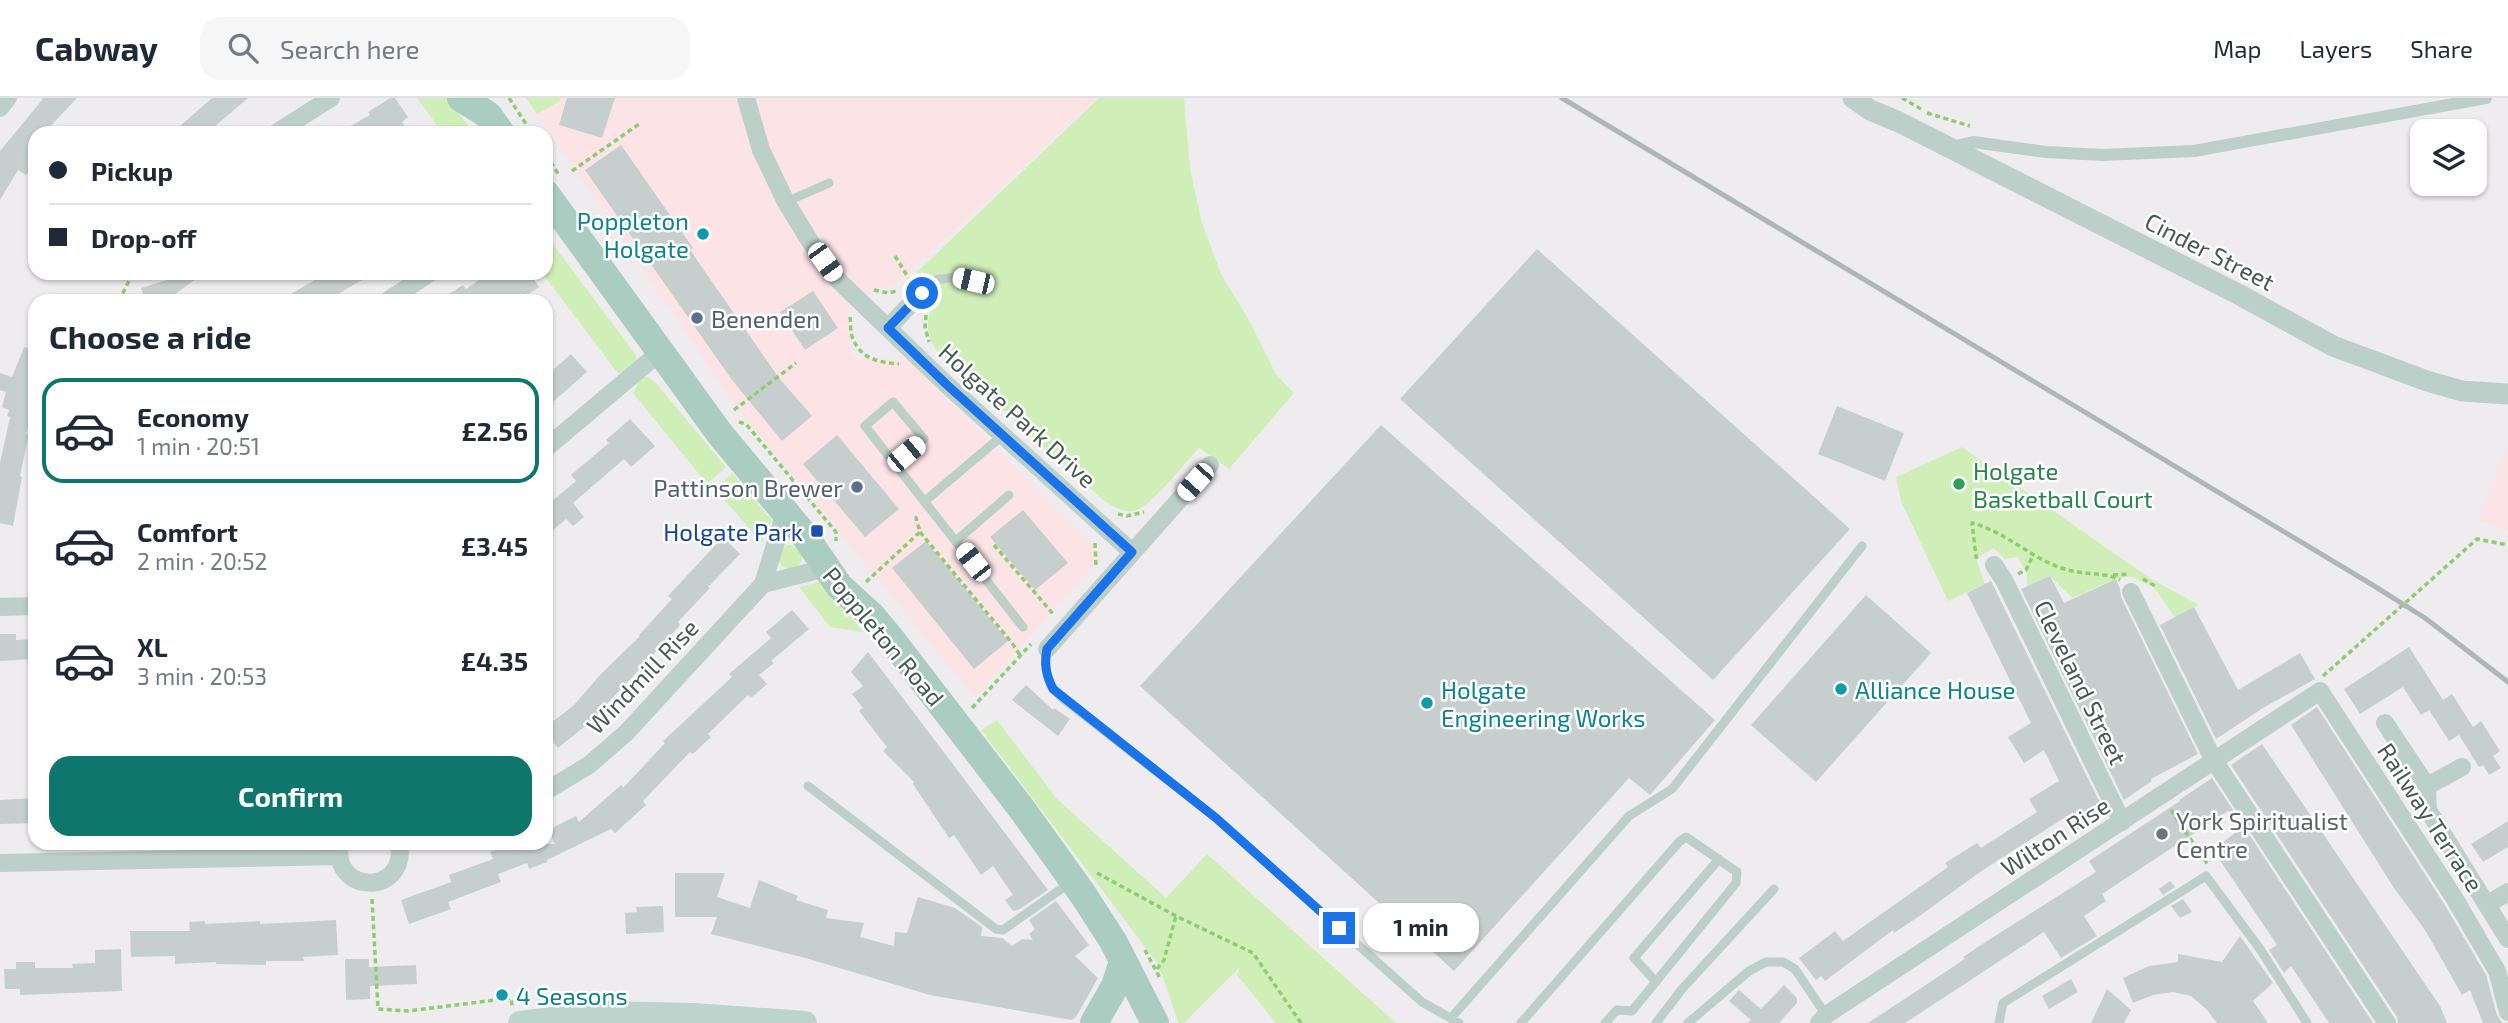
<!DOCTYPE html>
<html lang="en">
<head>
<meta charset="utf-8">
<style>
  body { margin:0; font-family:"Exo 2",sans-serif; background:#f6f6f7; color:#1f2937; height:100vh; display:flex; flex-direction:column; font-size:26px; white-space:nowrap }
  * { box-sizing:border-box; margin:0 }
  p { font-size:23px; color:#747a83 }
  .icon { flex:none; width:38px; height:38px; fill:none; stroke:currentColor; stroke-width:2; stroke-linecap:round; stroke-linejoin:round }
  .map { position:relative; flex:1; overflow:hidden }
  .sheet { position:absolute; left:28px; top:196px; width:525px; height:556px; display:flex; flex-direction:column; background:#fff; border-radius:21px; box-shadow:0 2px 5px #0004 }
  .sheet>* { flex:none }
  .top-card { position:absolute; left:28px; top:28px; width:525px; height:154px; border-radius:21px; box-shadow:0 2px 5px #0004; display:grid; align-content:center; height:154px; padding:0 21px; background:#fff }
  .buttons { position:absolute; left:2410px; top:21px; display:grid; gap:14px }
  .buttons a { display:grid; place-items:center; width:77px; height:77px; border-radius:14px; background:#fff; box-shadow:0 2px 5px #0004; font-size:35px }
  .end { position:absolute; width:32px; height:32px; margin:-16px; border:9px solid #1a73e8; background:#fff; box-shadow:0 0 0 4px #fff }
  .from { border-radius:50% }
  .bubble { position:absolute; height:49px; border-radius:21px; background:#fff; box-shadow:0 2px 5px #0004; font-size:23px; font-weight:700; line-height:49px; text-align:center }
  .car { position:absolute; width:21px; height:42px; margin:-21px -10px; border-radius:9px; box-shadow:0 0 5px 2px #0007; background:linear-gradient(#fff 24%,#345 0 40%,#fff 0 76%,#345 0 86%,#fff 0) }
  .top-card b { display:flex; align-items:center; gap:24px; height:66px; font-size:26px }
  .top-card b+b { border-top:2px solid #e0e1e3 }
  .top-card i { width:18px; height:18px; background:#1f2937 }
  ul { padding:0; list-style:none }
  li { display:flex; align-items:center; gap:21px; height:105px; margin:0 14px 10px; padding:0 7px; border:4px solid transparent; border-radius:21px }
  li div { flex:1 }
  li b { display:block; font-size:26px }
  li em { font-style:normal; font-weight:700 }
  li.on { border-color:#0f766e }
  li>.icon { width:63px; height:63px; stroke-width:1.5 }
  h2 { padding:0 21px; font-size:32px; line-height:84px }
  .action { display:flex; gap:14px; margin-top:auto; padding:14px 21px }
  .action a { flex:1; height:80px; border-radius:21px; background:#0f766e; color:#fff; font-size:28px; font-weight:700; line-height:80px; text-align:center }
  header { display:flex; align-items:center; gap:42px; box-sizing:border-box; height:98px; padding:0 35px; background:#fff; border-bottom:2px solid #e0e1e3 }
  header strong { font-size:33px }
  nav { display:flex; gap:38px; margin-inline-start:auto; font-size:24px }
  .search { width:490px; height:63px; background:#f6f6f7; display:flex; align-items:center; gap:18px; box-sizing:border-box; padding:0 24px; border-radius:21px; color:#747a83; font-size:26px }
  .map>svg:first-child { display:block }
  .commercial { fill:#fce3e6 }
  .green { fill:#d0efb8 }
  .building { fill:#c6cfcd }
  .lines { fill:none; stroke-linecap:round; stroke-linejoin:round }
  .path { stroke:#8dcd70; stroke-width:3.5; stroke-dasharray:5 3.5; stroke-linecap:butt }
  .service { stroke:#bccfc9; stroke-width:9 }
  .pedestrian { stroke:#bccfc9; stroke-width:12 }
  .minor { stroke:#bccfc9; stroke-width:18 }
  .tertiary { stroke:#bccfc9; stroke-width:21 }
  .secondary { stroke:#bcd4cc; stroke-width:24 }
  .primary { stroke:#abccc1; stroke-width:28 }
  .rail { stroke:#aeb7b5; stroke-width:5 }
  .route { stroke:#1a73e8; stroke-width:9 }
  .culture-dot { fill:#0f9aa8; stroke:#fff; stroke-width:2.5 }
  .service-dot { fill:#5c6f8a; stroke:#fff; stroke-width:2.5 }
  .leisure-dot { fill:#2e9e5b; stroke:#fff; stroke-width:2.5 }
  .transit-dot { fill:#1a4fb4; stroke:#fff; stroke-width:2.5 }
  .worship-dot { fill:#6b7280; stroke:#fff; stroke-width:2.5 }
  .labels { text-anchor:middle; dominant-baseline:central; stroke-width:5; stroke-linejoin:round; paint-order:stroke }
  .culture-label { font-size:24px; fill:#0d838f; stroke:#fff; text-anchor:start }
  .street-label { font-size:24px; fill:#445a52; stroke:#fff }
  .service-label { font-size:24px; fill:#4e5e75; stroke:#fff; text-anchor:start }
  .leisure-label { font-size:24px; fill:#27864d; stroke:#fff; text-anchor:start }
  .transit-label { font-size:24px; fill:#164399; stroke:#fff; text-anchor:end }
  .worship-label { font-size:24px; fill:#5b616d; stroke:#fff; text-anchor:start }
</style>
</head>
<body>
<header>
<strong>Cabway</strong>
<div class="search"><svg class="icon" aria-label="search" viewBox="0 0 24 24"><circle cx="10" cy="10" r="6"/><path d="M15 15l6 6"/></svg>Search here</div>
<nav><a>Map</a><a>Layers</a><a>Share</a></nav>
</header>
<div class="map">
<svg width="2508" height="925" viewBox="0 0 2508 925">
  <rect width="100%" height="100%" fill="#efecef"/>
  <path class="commercial" d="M561 0H1098L895 187 848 201 851 259 909 263 1103 457 975 600 736 309 537 16 559 4Z
    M2508 347V432L2478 422Z"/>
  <path class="green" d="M417 0H447L474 35H443Z
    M526 0H561L559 4 537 16Z
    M1099 0H1184L1190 70 1202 125 1221 176 1249 222 1276 276 1294 295 1229 371 1199 350C1186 364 1150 410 1134 413 1123 415 1112 408 1103 402L937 253C927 239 924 220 935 205L912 179Z
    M546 137 636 257V263L620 278 542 175H546Z
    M642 279H648L656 285 726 369 707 386 633 295Z
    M1962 349 2151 481 2199 507 2175 519 2153 488C2145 487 2140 481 2132 479 2119 476 2086 495 2072 500L2050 478 2027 488V476L2018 459 2005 461 1994 450 1976 460 1985 486 1948 503 1901 403 1896 379Z
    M732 375 772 422 762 445 715 391Z
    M778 459a12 12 0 1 1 24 0a12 12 0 1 1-24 0Z
    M819 484 822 486 864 534 830 529 799 489Z
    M997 622 1057 701 1166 800 1207 756 1396 925H1276L1237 877 1240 869 1184 925H1179C1170 904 1166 882 1155 862L981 632Z"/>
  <path class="building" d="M41 0H77L44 35H35V66L26 77 18 72 0 102V53L43 1Z
    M212 0H248L207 35H172Z
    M390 0H395L408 19 402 24 406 30 398 35H338L370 17 368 14Z
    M567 0H615L602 40 559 27Z
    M621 47 693 150 690 152 779 280 812 318 782 343 732 282 585 72Z
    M1537 151 1850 431 1713 582 1400 301Z
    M190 175H204L166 203H145L141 190Z
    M327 175H374L326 203H279Z
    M489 175H530L539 189 524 199 521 195 509 203H438L463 187 466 191Z
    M813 193 838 230 805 252 780 214Z
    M24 249 35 253V307L26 336H29L20 378 22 379 13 428 0 425V365L10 319 7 318 9 312 2 309 6 294 0 292V275L12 279Z
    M571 256 587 274 546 310V278Z
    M1837 308 1904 335 1885 383 1818 356Z
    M630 321 655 348 631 369 624 361 573 405 584 419 573 428 566 421 546 438V408L576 383 571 377 609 345 606 342Z
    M1381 327 1715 622 1650 697 1629 680 1454 873 1140 588Z
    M837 337 899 411 865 439 803 366Z
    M1023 412 1068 465 1035 492 990 439Z
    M723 439 740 456 708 489 710 490 678 524 680 527 650 560 589 625 558 650 546 635V629L574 607 600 577 640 538 639 537 672 501 668 498Z
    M926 443 1008 543 974 571 892 470Z
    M2050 478 2064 505 2116 481 2120 491 2121 499 2198 656 2151 681 2152 683 2124 702 2021 491Z
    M1991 483 2105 715 2074 734 2067 718 1983 772 1918 819 1894 835 1893 832 1825 883 1821 878 1816 882 1799 860 1835 833 1843 843 1948 769 1945 765 1977 745 1981 750 2037 714 2029 701 2059 683 2044 652 2024 665 2008 639 2031 625 1967 495Z
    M1866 497 1931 555 1816 684 1751 627Z
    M2194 509 2238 592 2300 555 2315 581 2263 610 2216 641 2160 527Z
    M792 512 809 531 771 563 774 565 759 577 767 586 751 600 748 597 708 636 711 639 693 656 690 654 643 703 646 707 615 735 611 731 547 762V764L529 771 527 765 498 776 501 784 448 804 451 811 409 826 401 802 451 784 449 777 493 761 490 754 514 746H555L548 732 576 718 579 724 621 687 623 690 665 645 663 643 732 579 729 576 771 540 766 534Z
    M0 536H16V542L35 541V561L0 563Z
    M2409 549 2443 602 2452 596 2473 629 2481 623 2500 653 2493 658 2501 670 2489 677 2483 667 2479 669 2459 637 2449 643 2429 612 2421 617 2403 589 2360 616 2344 591Z
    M868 554 1048 792 1020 811 1013 813 1005 802 1013 797 993 768 981 777 954 737 949 740 913 686 914 684 883 653 887 649 859 613 863 610 852 596 863 588 851 574Z
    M1026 587 1053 612 1054 610 1070 621 1058 638 1012 602Z
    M2317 609 2443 804 2486 877 2497 917 2502 925H2483L2470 892 2462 897 2425 832 2394 790 2291 627Z
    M2262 646 2440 908 2447 925H2398L2397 919 2231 667Z
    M2212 680 2373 925H2329L2291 868 2284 875 2269 852 2277 847 2213 752 2240 731 2228 713 2102 796 2106 803 2084 818 2097 838 2061 860 2044 834 1905 925H1868L1965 861 1963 859 1987 843 2096 774 2089 763 2180 703 2179 702Z
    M35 700V725L0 726V702Z
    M2508 723V749L2483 764 2471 746Z
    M675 775H725L717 799 750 810 759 782 798 798 796 802 828 812 826 820 864 825 860 839 894 848 895 834 907 835 918 799 955 810 982 829 981 838 1002 840 1012 848 1022 841 1033 842 1029 836 1035 831 1029 822 1056 803 1089 847 1075 858 1098 880 1076 919 1071 922 930 897 809 861 711 836 717 819H675Z
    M2170 783 2175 789 2163 797 2159 791Z
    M2183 801 2192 814 2180 820 2171 808Z
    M663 808 664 834 626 836 625 815 637 814 636 809Z
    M336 822 338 857 303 859 304 863H266V867L216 866V864L175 866V858L131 859 130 833H190L189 824 205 823V826L260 823V826Z
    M2240 838 2273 885 2253 903 2268 925H2217L2206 911 2191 898 2173 894 2153 897 2133 905 2123 880 2149 868 2178 864V856L2222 864Z
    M121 851 122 893 20 897V891H5L4 871H16V864H35V870H73L72 866 95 865V852Z
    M345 861H369V869L416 867 417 886 370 888V901L346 902Z
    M2071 881 2078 894 2049 911 2042 898Z
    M1784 887 1797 900V905L1779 925H1748L1751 922 1729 903 1739 892 1761 911Z
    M2107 891 2131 912 2124 925H2091Z"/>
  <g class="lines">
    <path class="path" d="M509 0 532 35
      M1902 0 1921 11
      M1927 15 1970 28
      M546 57 559 77
      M572 73 639 26
      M895 158 911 184
      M874 192 888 195 897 193
      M119 203 133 175
      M926 217 925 229 929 244
      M850 219C851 226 850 235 853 241 862 262 879 264 899 266
      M734 312 796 265
      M739 324 746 326 836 434V443
      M1118 416 1127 418 1144 414
      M920 434 1012 545 1020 557
      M1095 445 1096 468
      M994 447 1054 517
      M1978 460 1976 459 1972 425C2008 434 2035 465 2072 473 2088 477 2105 474 2120 482
      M2018 476 2026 472 2033 457
      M2113 477 2129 476
      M2143 481 2157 489
      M866 484 920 434 916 420 918 418
      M2323 578 2477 441 2508 447
      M972 610 1031 546
      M2171 712 2208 767
      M1097 775 1176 818 1253 855 1301 925
      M372 801 378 911 408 913 511 900 512 908
      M1145 852 1161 882
      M1157 871 1164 862 1176 818"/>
    <path class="service" d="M786 104 829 85
      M921 195 934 182 957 179 988 186
      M895 366 924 341 893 304 865 328 1023 529
      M925 403 1003 337
      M956 443 1009 397
      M1047 551C1043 571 1047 586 1062 600L1216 720 1422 904 1459 925
      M808 688 996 831 1003 832 1071 784
      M1656 884 1634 860 1719 761
      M1451 920 1629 718 1672 691 1862 448
      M1521 925 1679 744 1686 739 1737 774 1736 785 1632 913 1617 912 1605 925
      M1656 925 1682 891 1774 791
      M1688 925 1749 873 1766 864H1783L1795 871 1826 917
      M1999 925 2003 905 2206 778 2260 851 2307 925"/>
    <path class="pedestrian" d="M1952 49 1973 44 2046 54 2103 57 2194 53 2486 0"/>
    <path class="minor" d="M746 0 761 52 786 104 811 145 839 183 946 286 1132 454
      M0 10 8 0
      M276 35 331 0
      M387 203 430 175
      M888 230 921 195
      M546 350 659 255
      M1994 467 2004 482 2122 724
      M763 486 826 470
      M2131 494 2213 661 2387 925
      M0 509 35 508
      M1047 551 1210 367
      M2385 625 2427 688 2428 712 2508 841
      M2427 688 2462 669
      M546 693 589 667 626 635 763 486 785 414
      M340 746C331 797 408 798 399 746
      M0 765 339 758
      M2488 806 2508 794
      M1819 925 1826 917 2320 593 2453 798 2497 873 2508 914"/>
    <path class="tertiary" d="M1853 0 1870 12 1899 24 2238 196 2333 248 2427 283 2462 293 2508 296"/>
    <path class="secondary" d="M520 925 601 915 694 917 805 925"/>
    <path class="primary" d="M461 0 488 17 501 35
      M546 96 720 336 805 438 839 488 871 517 891 541 1021 710 1082 795 1113 843 1155 925
      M1094 925 1115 888 1123 863"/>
    <path class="rail" d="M1562 0 2371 486 2425 520 2508 584"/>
  </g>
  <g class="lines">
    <path class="route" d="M922 195 888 230 946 286 1132 454 1047 551C1044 566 1046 577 1053 591L1216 720 1339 830"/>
  </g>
  <g class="culture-dot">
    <circle cx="703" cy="136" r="7"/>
    <circle cx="1841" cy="591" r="7"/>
    <circle cx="1427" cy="605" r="7"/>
    <circle cx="502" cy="897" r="7"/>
  </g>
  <g class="service-dot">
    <circle cx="697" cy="220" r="7"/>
    <circle cx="857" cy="389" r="7"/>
  </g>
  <circle class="leisure-dot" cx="1959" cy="386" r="7"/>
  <rect class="transit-dot" x="810" y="426" width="14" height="14" rx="3.5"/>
  <circle class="worship-dot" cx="2162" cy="736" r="7"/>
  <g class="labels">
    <g class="culture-label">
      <text x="689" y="122" text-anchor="end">Poppleton<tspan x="689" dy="28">Holgate</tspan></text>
      <text x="1441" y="591">Holgate<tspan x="1441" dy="28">Engineering Works</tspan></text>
      <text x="1855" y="591">Alliance House</text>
      <text x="516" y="897">4 Seasons</text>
    </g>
    <g class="street-label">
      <text transform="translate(2210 153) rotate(27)">Cinder Street</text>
      <text transform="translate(1018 317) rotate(42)">Holgate Park Drive</text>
      <text transform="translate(884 538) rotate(50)">Poppleton Road</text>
      <text transform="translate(642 578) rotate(-46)">Windmill Rise</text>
      <text transform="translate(2081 584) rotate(64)">Cleveland Street</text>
      <text transform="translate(2431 719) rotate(57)">Railway Terrace</text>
      <text transform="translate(2055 738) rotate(-33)">Wilton Rise</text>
    </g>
    <g class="service-label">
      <text x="711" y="220">Benenden</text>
      <text x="843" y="389" text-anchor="end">Pattinson Brewer</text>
    </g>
    <g class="leisure-label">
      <text x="1973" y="372">Holgate<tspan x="1973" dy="28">Basketball Court</tspan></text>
    </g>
    <g class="transit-label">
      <text x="803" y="433">Holgate Park</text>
    </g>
    <g class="worship-label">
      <text x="2176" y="722">York Spiritualist<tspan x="2176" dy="28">Centre</tspan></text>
    </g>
  </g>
</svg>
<div class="buttons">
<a><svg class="icon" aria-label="layers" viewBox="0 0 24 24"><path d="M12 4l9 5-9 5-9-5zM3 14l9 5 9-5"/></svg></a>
</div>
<i class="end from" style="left:922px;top:195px"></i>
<i class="end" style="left:1339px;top:830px"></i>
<div class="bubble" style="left:1363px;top:805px;width:116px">1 min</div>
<i class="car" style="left:825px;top:164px;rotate:144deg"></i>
<i class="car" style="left:973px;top:183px;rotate:283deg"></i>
<i class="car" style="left:906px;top:356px;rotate:50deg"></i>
<i class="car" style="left:1195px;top:384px;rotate:222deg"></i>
<i class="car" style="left:973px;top:464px;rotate:322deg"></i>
<div class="top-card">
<b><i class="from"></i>Pickup</b>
<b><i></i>Drop-off</b>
</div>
<section class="sheet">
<h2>Choose a ride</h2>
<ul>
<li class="on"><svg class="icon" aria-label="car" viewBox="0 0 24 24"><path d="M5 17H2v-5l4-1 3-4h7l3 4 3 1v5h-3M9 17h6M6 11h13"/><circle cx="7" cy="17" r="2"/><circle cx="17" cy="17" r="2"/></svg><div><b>Economy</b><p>1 min · 20:51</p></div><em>£2.56</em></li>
<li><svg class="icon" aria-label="car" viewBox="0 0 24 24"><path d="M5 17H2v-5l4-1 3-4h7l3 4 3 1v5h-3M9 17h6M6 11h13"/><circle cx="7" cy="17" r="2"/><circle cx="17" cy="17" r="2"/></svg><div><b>Comfort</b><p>2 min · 20:52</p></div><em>£3.45</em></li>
<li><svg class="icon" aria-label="car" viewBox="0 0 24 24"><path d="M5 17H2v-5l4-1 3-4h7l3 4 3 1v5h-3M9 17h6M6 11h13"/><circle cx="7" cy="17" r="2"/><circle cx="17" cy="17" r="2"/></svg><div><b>XL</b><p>3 min · 20:53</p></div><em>£4.35</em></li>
</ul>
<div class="action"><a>Confirm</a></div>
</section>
</div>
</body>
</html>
